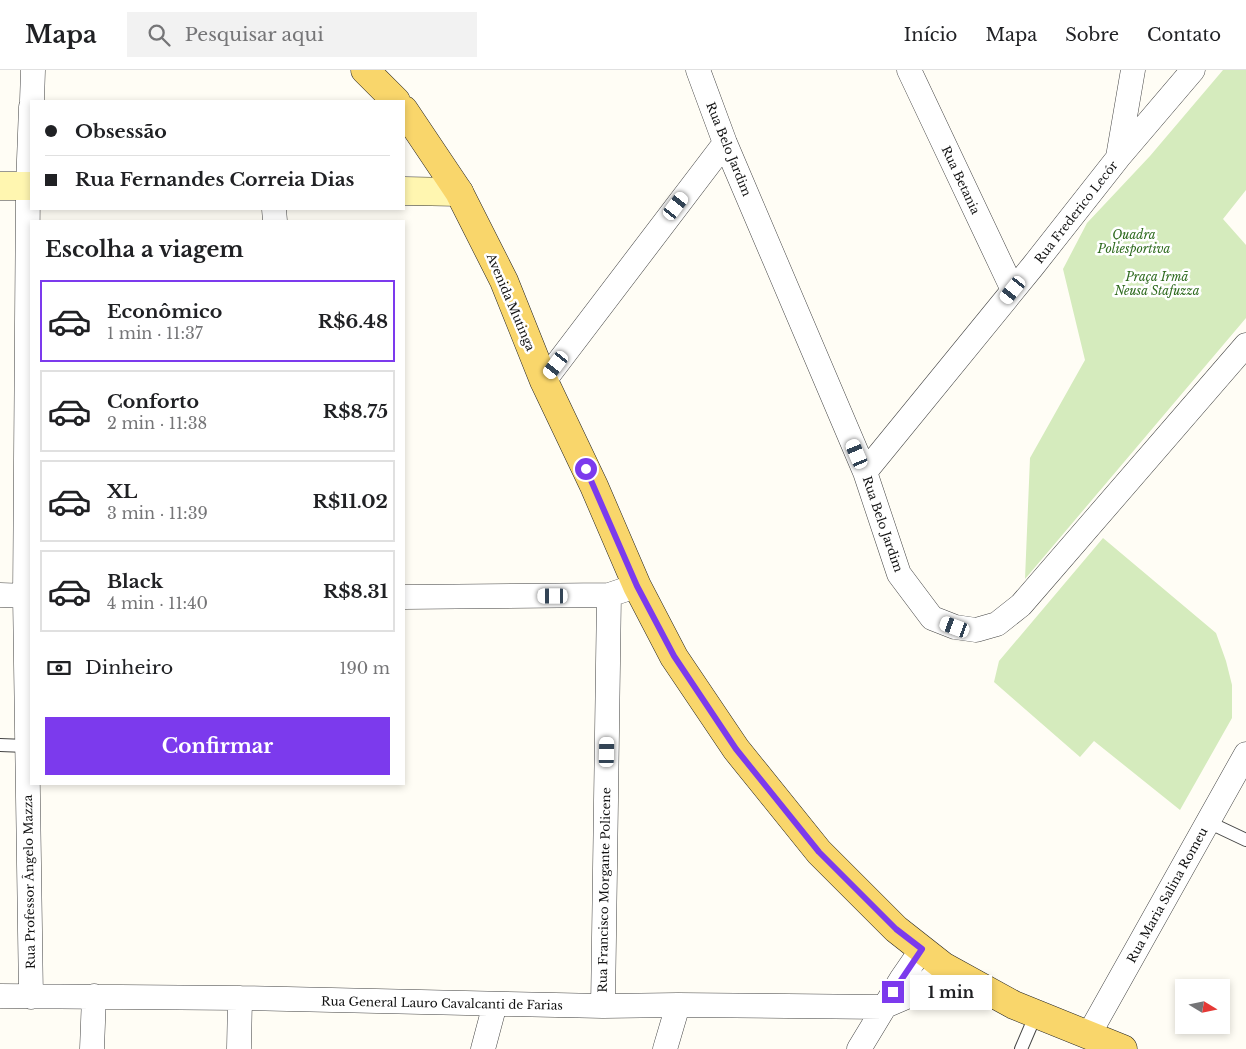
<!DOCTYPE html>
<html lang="pt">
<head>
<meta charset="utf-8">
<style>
  body { margin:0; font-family:"Libre Baskerville",serif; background:#f2f2f2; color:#202124; height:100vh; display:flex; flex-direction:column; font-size:19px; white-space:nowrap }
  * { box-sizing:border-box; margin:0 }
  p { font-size:16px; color:#757577 }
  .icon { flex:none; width:28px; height:28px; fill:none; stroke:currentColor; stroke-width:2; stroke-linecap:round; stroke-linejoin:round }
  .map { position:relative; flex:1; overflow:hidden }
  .details { position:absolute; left:30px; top:150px; width:375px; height:565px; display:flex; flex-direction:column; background:#fff; border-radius:0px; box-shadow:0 2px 8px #0003 }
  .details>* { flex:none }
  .guide { position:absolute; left:30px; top:30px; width:375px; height:110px; border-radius:0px; box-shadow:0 2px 8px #0003; display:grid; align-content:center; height:110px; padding:0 15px; background:#fff }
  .needle { width:32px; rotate:100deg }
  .buttons { position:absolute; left:1175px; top:909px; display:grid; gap:10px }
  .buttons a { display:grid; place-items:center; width:55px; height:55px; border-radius:0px; background:#fff; box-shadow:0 2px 8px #0003; font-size:25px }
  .end { position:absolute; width:22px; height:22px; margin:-11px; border:6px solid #7c3aed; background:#fff; box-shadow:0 0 0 2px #fff }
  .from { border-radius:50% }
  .bubble { position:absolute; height:35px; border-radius:0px; background:#fff; box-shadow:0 2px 8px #0003; font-size:16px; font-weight:800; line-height:35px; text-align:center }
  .car { position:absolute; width:15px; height:30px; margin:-15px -8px; border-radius:6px; box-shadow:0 0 4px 1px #0007; background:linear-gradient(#fff 24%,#345 0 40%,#fff 0 76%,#345 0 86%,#fff 0) }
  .guide b { display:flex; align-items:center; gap:18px; height:48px; font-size:19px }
  .guide b+b { border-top:1px solid #e0e0e0 }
  .guide i { width:12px; height:12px; background:#202124 }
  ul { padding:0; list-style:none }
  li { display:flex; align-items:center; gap:15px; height:82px; margin:0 10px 8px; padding:0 5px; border:2px solid #e0e0e0; border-radius:0px }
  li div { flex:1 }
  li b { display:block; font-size:19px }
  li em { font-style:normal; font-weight:800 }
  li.selected { border-color:#7c3aed }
  li>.icon { width:45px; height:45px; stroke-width:1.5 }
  h2 { padding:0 15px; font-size:22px; line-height:60px }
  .pay { display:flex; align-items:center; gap:12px; height:55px; padding:0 15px; font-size:19px }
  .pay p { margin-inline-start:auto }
  .action { display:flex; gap:10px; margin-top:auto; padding:10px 15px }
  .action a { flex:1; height:58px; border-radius:0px; background:#7c3aed; color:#fff; font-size:20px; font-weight:800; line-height:58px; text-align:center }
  header { display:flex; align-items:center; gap:30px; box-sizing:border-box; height:70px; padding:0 25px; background:#fff; border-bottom:1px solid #e0e0e0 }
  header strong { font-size:24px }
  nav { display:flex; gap:28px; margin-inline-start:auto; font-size:18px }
  .search { width:350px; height:45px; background:#f2f2f2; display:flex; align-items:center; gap:12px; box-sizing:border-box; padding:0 18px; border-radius:0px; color:#757577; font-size:19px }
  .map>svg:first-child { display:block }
  .green { fill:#d5ebbd }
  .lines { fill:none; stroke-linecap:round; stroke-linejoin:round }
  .lane-casing { stroke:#444; stroke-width:14 }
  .street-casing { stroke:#444; stroke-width:25 }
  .secondary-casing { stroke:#333; stroke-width:29 }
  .primary-casing { stroke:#222; stroke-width:29 }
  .lane { stroke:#fff; stroke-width:12 }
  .street { stroke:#fff; stroke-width:24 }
  .secondary { stroke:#fff6b0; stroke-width:28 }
  .primary { stroke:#f9d66b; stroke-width:28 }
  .route { stroke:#7c3aed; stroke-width:6 }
  .labels { text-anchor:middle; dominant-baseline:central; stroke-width:5; stroke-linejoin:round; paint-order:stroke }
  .street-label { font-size:12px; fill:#111; stroke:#fff }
  .park-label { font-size:12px; font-style:italic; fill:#2f6b1f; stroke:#fff }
</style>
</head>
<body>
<header>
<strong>Mapa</strong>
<div class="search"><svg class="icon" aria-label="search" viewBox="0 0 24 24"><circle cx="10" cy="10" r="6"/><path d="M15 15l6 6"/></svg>Pesquisar aqui</div>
<nav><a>Início</a><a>Mapa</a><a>Sobre</a><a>Contato</a></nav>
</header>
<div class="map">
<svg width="1246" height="979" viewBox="0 0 1246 979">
  <rect width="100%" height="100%" fill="#fffdf5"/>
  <path class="green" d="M1223 0H1246V120L1223 149 1246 175V248L1025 509 1030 388 1085 290 1063 199 1087 153 1150 86Z
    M1103 468 1216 563 1226 591 1232 615V648L1180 740 1094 671 1080 687 994 612 999 591Z"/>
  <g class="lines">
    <defs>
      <path id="lane" d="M0 675 26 676
        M1208 752 1246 770
        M1021 979 1036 944"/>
      <path id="street" d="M698 0 725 73 865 402 899 504 932 548 955 557 976 560 997 554 1021 535 1246 275
        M909 0 1013 220
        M32 31 33 0
        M1118 87 1133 0
        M274 139 275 151
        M544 311 725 73
        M865 402 1033 196 1118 88 1193 0
        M0 525 31 526
        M404 527 609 525 624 520
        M0 926 240 928 603 936 678 935 883 937 918 922 943 896
        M31 927 25 526 28 116 31 37
        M603 936 609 525
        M1088 966 1246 684
        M92 979 94 926
        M239 979 240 928
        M483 979 495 934
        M665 979 678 935
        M859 979 902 908 922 879"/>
      <path id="secondary" d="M0 116H31
        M404 121 459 122"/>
      <path id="primary" d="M365 0 396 31
        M404 40 459 122 504 211 544 311 594 416 637 516 674 587 736 679 819 782 896 859 943 896 1014 935 1123 979"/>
    </defs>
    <use href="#lane" class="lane-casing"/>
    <use href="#street" class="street-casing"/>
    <use href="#secondary" class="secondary-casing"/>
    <use href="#primary" class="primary-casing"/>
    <use href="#lane" class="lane"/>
    <use href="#street" class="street"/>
    <use href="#secondary" class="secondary"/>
    <use href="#primary" class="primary"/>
  </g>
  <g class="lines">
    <path class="route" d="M586 399 637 516 674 586 736 679 819 782 896 859 922 879 893 922"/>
  </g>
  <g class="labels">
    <g class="street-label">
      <text transform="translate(729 79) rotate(68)">Rua Belo Jardim</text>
      <text transform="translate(961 110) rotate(65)">Rua Betania</text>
      <text transform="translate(1076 142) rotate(-52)">Rua Frederico Lecór</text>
      <text transform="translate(511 232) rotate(67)">Avenida Mutinga</text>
      <text transform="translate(883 454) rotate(71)">Rua Belo Jardim</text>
      <text transform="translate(29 812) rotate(-91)">Rua Professor Ângelo Mazza</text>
      <text transform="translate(604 820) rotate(-89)">Rua Francisco Morgante Policene</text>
      <text transform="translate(1167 825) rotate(-61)">Rua Maria Salina Romeu</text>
      <text transform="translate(442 933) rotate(1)">Rua General Lauro Cavalcanti de Farias</text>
    </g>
    <g class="park-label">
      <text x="1134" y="164">Quadra<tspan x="1134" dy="14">Poliesportiva</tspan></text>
      <text x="1157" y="206">Praça Irmã<tspan x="1157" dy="14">Neusa Stafuzza</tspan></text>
    </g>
  </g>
</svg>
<div class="buttons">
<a><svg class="needle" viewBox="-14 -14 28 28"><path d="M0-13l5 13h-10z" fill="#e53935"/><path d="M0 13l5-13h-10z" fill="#757577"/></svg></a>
</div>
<i class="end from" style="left:586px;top:399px"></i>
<i class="end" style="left:893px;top:922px"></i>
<div class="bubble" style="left:910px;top:905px;width:82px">1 min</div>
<i class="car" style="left:676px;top:136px;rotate:37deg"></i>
<i class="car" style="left:1013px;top:220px;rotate:219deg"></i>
<i class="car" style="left:556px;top:295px;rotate:217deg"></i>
<i class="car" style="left:857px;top:384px;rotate:337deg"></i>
<i class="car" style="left:553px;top:526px;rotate:270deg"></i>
<i class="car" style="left:955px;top:557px;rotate:290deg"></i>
<i class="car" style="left:607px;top:682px;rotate:1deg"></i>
<div class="guide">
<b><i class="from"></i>Obsessão</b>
<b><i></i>Rua Fernandes Correia Dias</b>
</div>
<section class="details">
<h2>Escolha a viagem</h2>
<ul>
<li class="selected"><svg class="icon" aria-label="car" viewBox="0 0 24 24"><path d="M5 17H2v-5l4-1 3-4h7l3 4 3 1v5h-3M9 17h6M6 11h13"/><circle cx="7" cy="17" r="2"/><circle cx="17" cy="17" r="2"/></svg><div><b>Econômico</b><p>1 min · 11:37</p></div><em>R$6.48</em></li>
<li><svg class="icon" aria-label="car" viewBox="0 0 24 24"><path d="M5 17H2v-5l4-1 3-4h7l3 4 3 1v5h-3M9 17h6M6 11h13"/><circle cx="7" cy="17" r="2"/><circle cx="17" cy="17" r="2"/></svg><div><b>Conforto</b><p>2 min · 11:38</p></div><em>R$8.75</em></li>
<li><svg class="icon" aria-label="car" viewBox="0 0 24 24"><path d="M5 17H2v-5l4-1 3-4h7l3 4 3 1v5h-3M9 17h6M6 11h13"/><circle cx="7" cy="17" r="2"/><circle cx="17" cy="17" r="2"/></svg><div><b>XL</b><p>3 min · 11:39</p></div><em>R$11.02</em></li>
<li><svg class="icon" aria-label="car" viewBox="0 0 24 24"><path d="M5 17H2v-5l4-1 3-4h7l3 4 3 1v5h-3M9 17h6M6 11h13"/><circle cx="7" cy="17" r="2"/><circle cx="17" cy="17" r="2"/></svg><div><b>Black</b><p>4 min · 11:40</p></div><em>R$8.31</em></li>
</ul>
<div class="pay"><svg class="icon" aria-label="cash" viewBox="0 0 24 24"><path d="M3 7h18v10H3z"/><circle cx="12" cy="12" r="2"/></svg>Dinheiro<p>190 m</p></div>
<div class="action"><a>Confirmar</a></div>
</section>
</div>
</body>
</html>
